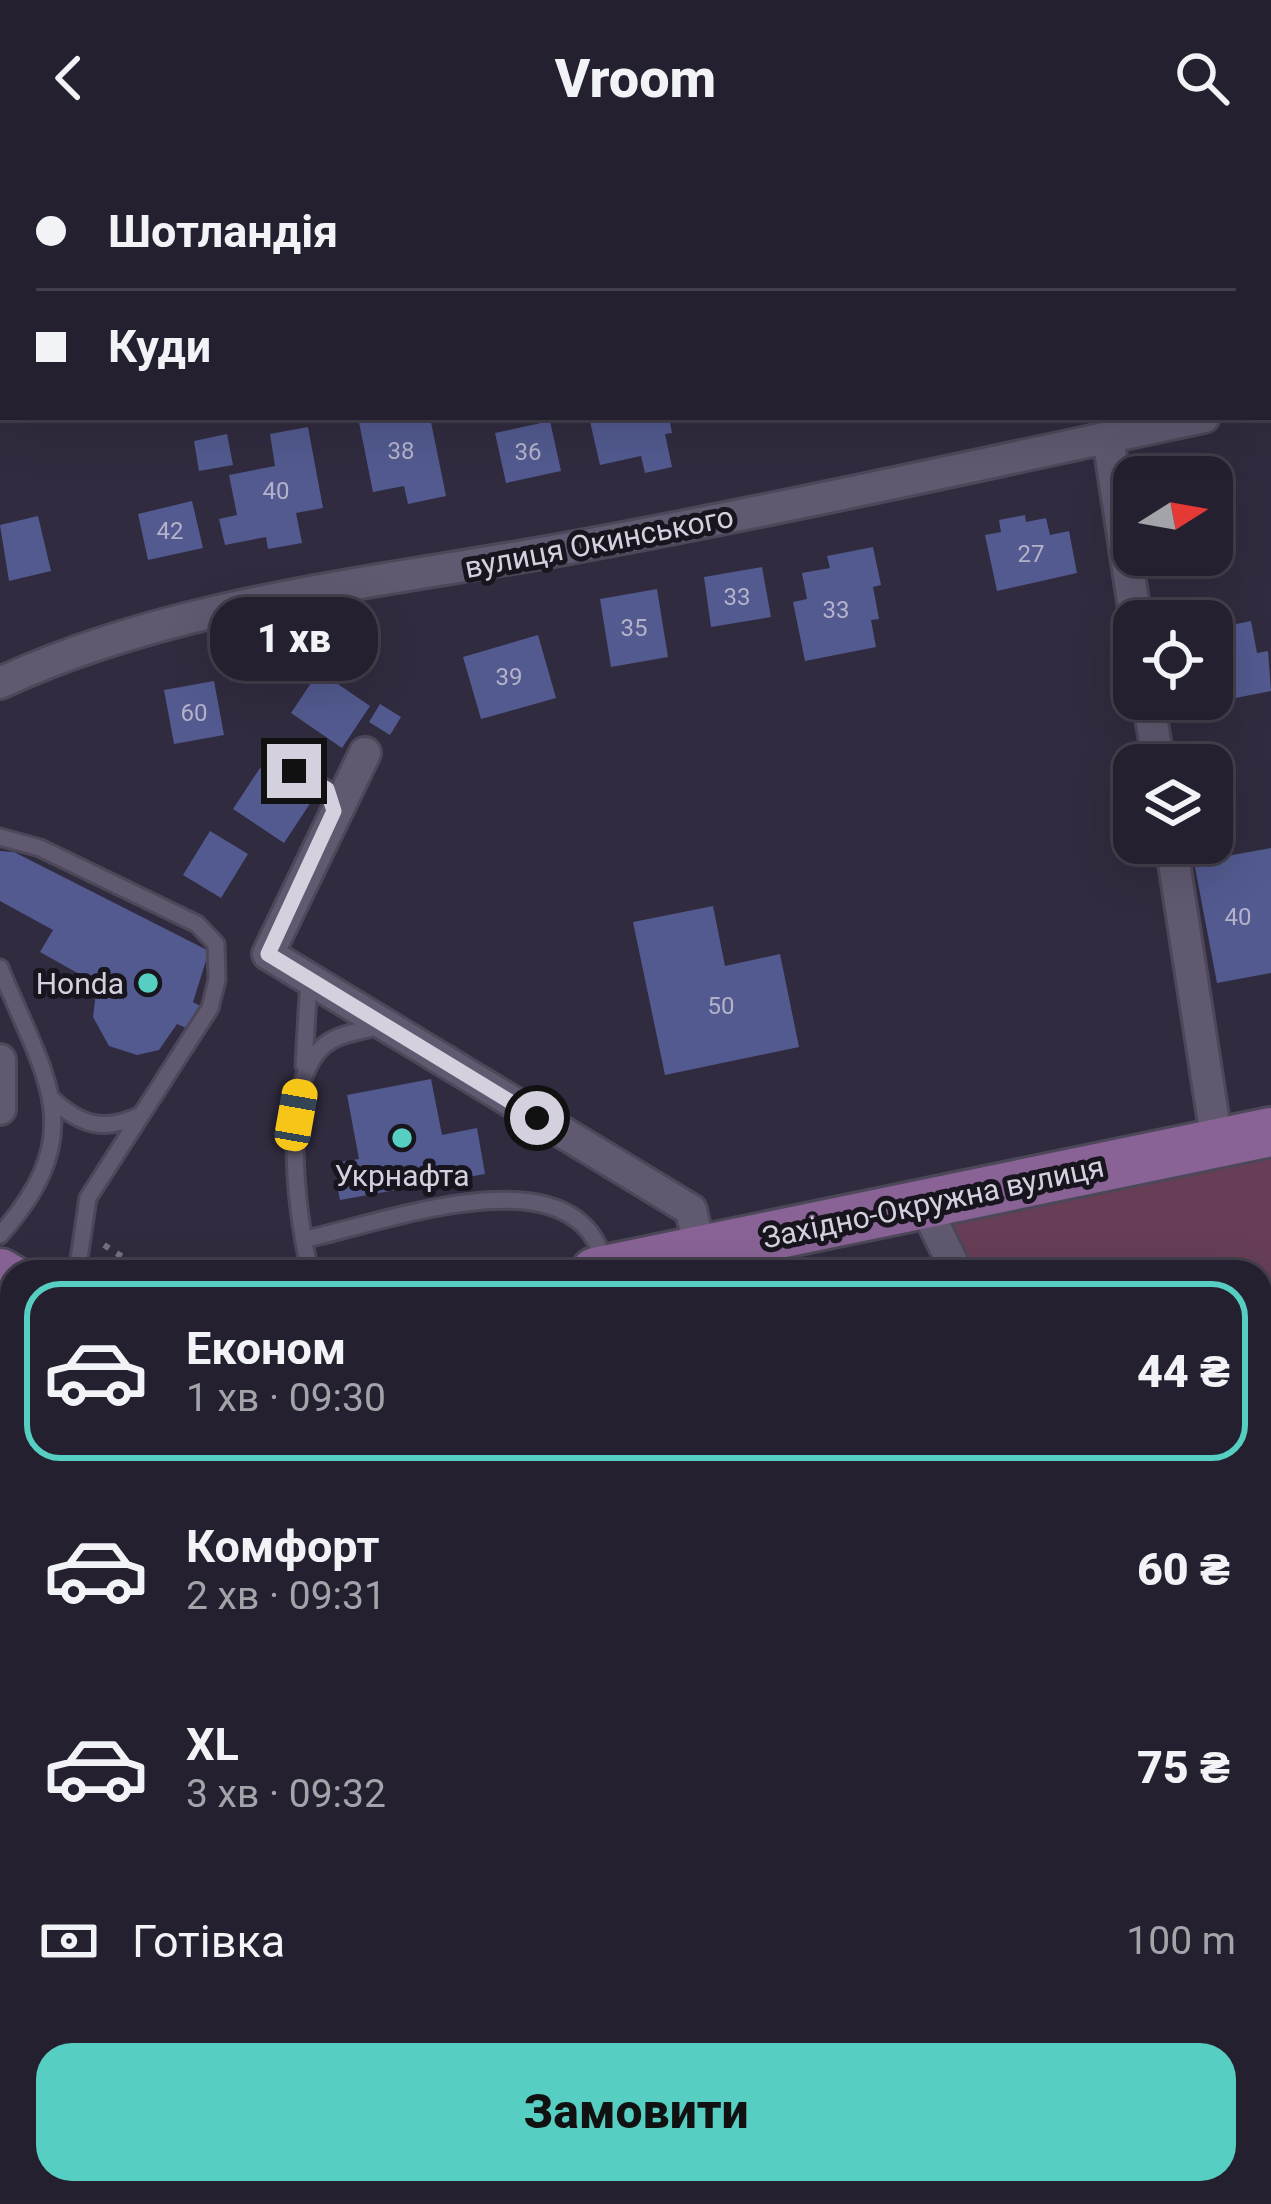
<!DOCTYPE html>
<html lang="uk">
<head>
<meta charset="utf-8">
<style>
  body { margin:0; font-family:Roboto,sans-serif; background:#312d3b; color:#f1f3f6; height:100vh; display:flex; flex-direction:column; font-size:45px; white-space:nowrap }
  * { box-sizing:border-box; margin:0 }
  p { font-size:39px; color:#a3a3aa }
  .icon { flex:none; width:66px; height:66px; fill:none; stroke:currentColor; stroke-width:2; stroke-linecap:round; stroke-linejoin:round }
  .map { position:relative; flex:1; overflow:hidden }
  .sheet { position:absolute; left:0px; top:1104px; width:1272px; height:945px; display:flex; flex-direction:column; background:#25202f; border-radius:36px 36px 0 0; box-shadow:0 12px 48px #0002,0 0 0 3px #423e4b }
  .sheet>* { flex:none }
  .hud { position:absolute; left:0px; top:0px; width:1272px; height:264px; box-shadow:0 12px 48px #0002,0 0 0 3px #423e4b; display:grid; align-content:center; height:264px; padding:0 36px; background:#25202f }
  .needle { width:78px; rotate:79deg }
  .fabs { position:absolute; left:1113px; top:300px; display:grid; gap:24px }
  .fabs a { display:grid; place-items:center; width:120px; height:120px; border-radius:24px; background:#25202f; box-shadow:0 12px 48px #0002,0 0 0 3px #423e4b; font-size:60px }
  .end { position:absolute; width:54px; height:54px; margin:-27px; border:15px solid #d4d0de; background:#111; box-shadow:0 0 0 6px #111 }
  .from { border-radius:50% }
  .bubble { position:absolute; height:84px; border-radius:36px; background:#25202f; box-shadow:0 12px 48px #0002,0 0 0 3px #423e4b; font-size:39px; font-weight:800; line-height:84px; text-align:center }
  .car { position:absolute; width:36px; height:72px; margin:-36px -18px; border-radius:15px; box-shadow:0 0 9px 3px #0007; background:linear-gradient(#f5c518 24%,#345 0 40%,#f5c518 0 76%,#345 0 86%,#f5c518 0) }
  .hud b { display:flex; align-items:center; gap:42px; height:114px; font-size:45px }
  .hud b+b { border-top:3px solid #423e4b }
  .hud i { width:30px; height:30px; background:#f1f3f6 }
  ul { padding:21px 0 0; list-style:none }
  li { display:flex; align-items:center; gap:36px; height:180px; margin:0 24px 18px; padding:0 12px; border:6px solid transparent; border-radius:36px }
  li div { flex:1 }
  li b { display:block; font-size:45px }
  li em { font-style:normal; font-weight:800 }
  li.on { border-color:#57cec2 }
  li>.icon { width:108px; height:108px; stroke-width:1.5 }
  .pay { display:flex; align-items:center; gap:30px; height:132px; padding:0 36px; font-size:45px }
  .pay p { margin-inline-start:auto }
  .primary-button { display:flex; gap:24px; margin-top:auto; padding:24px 36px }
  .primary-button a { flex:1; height:138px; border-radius:36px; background:#57cec2; color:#111; font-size:48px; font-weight:800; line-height:138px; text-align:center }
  header { display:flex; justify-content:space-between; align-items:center; height:156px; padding:0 36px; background:#25202f; font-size:54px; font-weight:800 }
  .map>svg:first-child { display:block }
  .green { fill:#673e56 }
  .forest { fill:#7a4464 }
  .building { fill:#525a8f }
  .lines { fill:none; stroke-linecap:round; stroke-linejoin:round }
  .service-casing { stroke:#4d4859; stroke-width:21 }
  .minor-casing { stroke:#4d4859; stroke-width:36 }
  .primary-casing { stroke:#4d4859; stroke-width:54 }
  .path { stroke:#757081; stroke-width:6; stroke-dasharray:6 9; stroke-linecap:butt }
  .service { stroke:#605970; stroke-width:15 }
  .minor { stroke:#605970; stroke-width:30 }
  .primary { stroke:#896396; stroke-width:48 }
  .route { stroke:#d4d0de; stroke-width:15 }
  .poi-dot { fill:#57cec2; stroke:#18151e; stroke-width:4.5 }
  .labels { text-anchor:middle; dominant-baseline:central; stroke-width:10; stroke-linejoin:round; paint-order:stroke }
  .number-label { font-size:24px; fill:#b4b2ca }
  .street-label { font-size:30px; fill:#d4d0de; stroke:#18151e }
  .poi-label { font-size:30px; fill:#d4d0de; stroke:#18151e; text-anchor:end }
</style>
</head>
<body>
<header><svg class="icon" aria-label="back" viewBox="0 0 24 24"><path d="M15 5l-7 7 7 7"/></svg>Vroom<svg class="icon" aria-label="search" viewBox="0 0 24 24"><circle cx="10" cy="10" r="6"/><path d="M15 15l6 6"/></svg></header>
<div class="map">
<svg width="1271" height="2048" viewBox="0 0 1271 2048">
  <rect width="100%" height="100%" fill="#312b3f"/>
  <path class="green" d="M1271 992V1150L1260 1152V1116H973L946 1060Z
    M0 1160 12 1168V1330L0 1338Z"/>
  <path class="forest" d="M0 1532 12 1548V1744L0 1752Z
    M1260 1903 1271 1929V2048H576L601 2037H1260Z
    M197 2037H256L262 2048H198Z
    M417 2037H521L526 2048H423Z"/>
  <path class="building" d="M358 261H430L446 340 408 348 404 330 373 336Z
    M589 261H669L672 277 665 278 672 311 645 317 641 300 600 309Z
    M550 265 561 315 506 327 495 277Z
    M308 271 323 352 296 357 302 387 268 393 266 381 225 389 219 363 237 359 229 319 275 310 270 278Z
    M227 278 233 309 199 315 194 285Z
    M192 345 203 392 148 404 138 358Z
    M1025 359 1026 366 1046 362 1050 379 1069 375 1077 417 997 435 985 379 1001 376 999 364Z
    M38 360 51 415 9 425 0 369Z
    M873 391 881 429 873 431 879 463 871 464 876 491 805 505 793 446 807 443 802 417 830 412 827 400Z
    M762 411 771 461 711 471 704 421Z
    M657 433 668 501 611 511 600 443Z
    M1251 465 1257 497 1268 495 1271 535 1215 546 1212 473Z
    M538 479 556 542 481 563 463 501Z
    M319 515 370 550 342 592 291 557Z
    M214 525 224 579 174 588 164 534Z
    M380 548 401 561 390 579 369 566Z
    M260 612 311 646 284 687 233 653Z
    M210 675 248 698 221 742 183 719Z
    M1271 692V817L1217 827 1194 706Z
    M0 695 14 696 209 795 193 846 202 851 191 874 177 868 159 894 137 899 109 890 93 861 97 828 40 796 53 774 0 745Z
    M713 750 725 810 780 798 799 891 665 919 633 766Z
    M431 923 442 979 477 972 485 1018 340 1044 333 1007 359 1003 347 939Z
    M1271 1308V1389L1266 1390 1260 1310Z
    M0 1834 12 1835V1972L0 1971Z"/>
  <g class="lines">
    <defs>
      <path id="service" d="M294 615 327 633 333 650
        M0 681 40 692 197 768 216 788 217 824 210 852 88 1042 77 1116
        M0 812C45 923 92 975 0 1079
        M304 909 309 822
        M53 944C82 970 105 976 141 959
        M306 1083C388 1066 580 991 605 1111
        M310 1116C298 1062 277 925 326 888 340 877 363 875 379 870
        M0 2000 12 2001"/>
      <path id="minor" d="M85 3 111 0
        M0 13H3
        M1269 247H1271
        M1108 281 1136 465
        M0 527C174 446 377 427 564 393 778 354 991 306 1204 261
        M1148 543 1159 609
        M365 597 268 798 691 1054 700 1094
        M1171 687 1217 987
        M0 904V953
        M924 1048 957 1116
        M1260 1167 1271 1165"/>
      <path id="primary" d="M595 1116 1271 976
        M0 1117 12 1124
        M0 1378 12 1373
        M0 1430 12 1446
        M347 2037 352 2048"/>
    </defs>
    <use href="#service" class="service-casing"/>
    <use href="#minor" class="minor-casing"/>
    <use href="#primary" class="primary-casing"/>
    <path class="path" d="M104 1089 146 1116
      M0 1520 12 1527
      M0 1700 12 1695
      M1260 1714 1271 1713
      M88 2037 95 2048
      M276 2037 281 2048
      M398 2037 404 2048
      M1037 2037 1044 2048"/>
    <use href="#service" class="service"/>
    <use href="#minor" class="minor"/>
    <use href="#primary" class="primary"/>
  </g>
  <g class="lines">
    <path class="route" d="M294 615 327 633 334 655 268 798 537 962"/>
  </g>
  <g class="poi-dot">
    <circle cx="148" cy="827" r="12"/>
    <circle cx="402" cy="982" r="12"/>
  </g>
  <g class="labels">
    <g class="number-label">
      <text x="401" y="295">38</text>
      <text x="528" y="296">36</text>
      <text x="276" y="335">40</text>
      <text x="170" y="375">42</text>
      <text x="1031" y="398">27</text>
      <text x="737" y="441">33</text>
      <text x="836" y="454">33</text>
      <text x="634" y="472">35</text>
      <text x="509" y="521">39</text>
      <text x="194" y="557">60</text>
      <text x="1238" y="761">40</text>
      <text x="721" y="850">50</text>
    </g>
    <g class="street-label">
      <text transform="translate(599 386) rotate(-11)">вулиця Окинського</text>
      <text transform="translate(933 1046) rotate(-12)">Західно-Окружна вулиця</text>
    </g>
    <g class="poi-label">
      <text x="124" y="827">Honda</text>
      <text x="402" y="1019" text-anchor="middle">Укрнафта</text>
    </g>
  </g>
</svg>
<div class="fabs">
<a><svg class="needle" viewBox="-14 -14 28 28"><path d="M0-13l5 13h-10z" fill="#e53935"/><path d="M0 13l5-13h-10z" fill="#a3a3aa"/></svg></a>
<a><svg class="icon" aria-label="locate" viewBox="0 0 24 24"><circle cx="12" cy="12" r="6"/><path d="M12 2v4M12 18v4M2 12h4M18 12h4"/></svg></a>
<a><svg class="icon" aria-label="layers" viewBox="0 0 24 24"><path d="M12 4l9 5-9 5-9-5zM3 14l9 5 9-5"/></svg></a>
</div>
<i class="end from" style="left:537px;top:962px"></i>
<i class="end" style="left:294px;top:615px"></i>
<div class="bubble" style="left:210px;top:441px;width:168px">1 хв</div>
<i class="car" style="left:296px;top:959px;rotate:10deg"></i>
<div class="hud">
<b><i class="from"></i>Шотландія</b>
<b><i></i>Куди</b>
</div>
<section class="sheet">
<ul>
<li class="on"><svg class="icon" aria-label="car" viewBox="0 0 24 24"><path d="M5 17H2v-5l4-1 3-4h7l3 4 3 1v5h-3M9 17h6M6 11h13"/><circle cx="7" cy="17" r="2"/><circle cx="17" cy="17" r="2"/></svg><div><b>Економ</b><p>1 хв · 09:30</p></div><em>44 ₴</em></li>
<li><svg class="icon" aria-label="car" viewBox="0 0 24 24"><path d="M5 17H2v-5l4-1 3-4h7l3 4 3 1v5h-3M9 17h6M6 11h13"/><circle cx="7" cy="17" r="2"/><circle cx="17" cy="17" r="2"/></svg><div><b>Комфорт</b><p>2 хв · 09:31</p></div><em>60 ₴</em></li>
<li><svg class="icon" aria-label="car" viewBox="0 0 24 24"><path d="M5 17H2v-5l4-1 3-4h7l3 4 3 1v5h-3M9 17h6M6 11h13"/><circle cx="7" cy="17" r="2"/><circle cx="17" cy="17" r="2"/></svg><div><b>XL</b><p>3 хв · 09:32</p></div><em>75 ₴</em></li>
</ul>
<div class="pay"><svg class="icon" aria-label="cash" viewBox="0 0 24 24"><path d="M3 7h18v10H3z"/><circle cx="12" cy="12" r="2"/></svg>Готівка<p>100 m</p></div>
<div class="primary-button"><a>Замовити</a></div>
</section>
</div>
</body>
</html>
